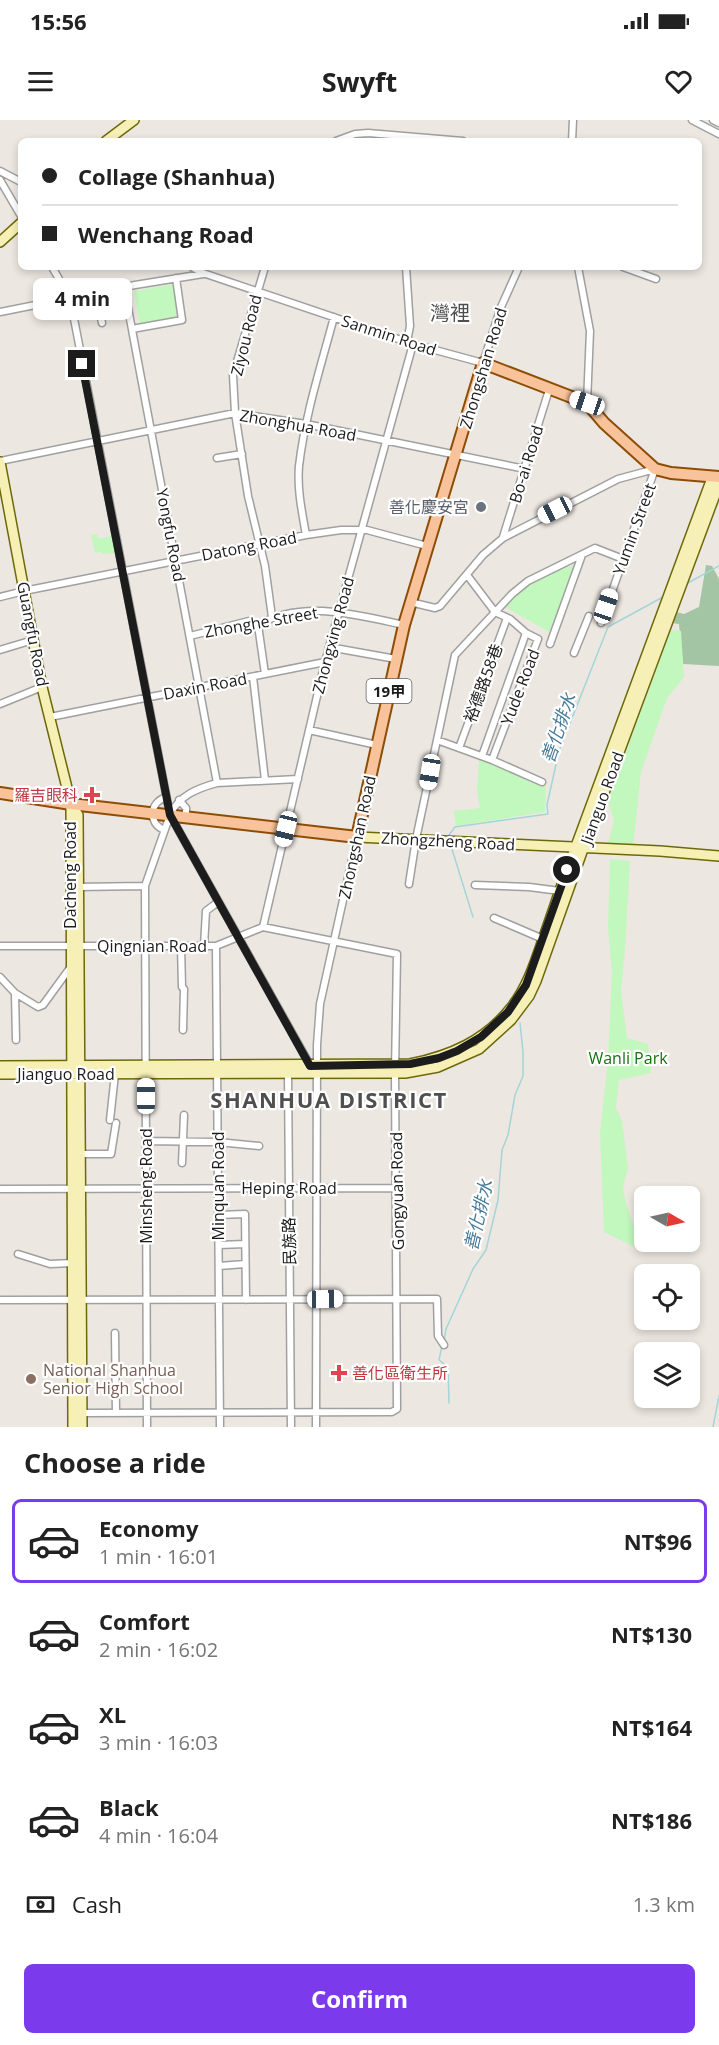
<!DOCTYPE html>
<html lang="en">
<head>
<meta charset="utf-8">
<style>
  body { margin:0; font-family:"Open Sans","Noto Sans TC",sans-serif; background:#f2f2f2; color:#222; height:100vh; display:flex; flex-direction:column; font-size:22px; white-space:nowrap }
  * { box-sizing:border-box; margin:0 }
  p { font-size:20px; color:#767676 }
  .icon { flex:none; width:33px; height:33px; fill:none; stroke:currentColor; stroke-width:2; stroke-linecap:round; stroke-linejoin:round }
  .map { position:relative; height:1307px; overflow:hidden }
  .details { display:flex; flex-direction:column; background:#fff; flex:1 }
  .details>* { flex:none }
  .top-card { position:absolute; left:18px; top:18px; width:684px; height:132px; border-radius:9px; box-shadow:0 3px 9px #0003; display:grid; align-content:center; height:132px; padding:0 24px; background:#fff }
  .needle { width:39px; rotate:99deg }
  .controls { position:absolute; left:634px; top:1066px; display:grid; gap:12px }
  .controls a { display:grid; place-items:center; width:66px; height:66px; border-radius:9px; background:#fff; box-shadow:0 3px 9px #0003; font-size:30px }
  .end { position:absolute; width:27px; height:27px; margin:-14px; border:8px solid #1c1c1c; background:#fff; box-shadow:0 0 0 3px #fff }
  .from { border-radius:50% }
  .bubble { position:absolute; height:42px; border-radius:9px; background:#fff; box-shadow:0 3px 9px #0003; font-size:20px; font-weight:700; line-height:42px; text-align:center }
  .car { position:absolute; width:18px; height:36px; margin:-18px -9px; border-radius:8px; box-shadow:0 0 4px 2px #0007; background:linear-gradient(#fff 24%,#345 0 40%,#fff 0 76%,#345 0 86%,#fff 0) }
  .top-card b { display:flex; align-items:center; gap:21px; height:57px; font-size:22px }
  .top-card b+b { border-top:2px solid #e0e0e0 }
  .top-card i { width:15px; height:15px; background:#222 }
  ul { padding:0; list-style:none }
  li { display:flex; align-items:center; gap:18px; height:84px; margin:0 12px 9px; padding:0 12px; border:3px solid transparent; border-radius:9px }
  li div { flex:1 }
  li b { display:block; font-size:22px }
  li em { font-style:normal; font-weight:700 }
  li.selected { border-color:#7c3aed }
  li>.icon { width:54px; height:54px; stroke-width:1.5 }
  h2 { padding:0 24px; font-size:27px; line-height:72px }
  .pay { display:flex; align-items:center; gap:15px; height:66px; padding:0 24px; font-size:22px }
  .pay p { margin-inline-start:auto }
  .button { display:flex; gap:12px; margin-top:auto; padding:12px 24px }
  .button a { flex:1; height:69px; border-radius:9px; background:#7c3aed; color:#fff; font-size:24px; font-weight:700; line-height:69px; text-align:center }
  .status { display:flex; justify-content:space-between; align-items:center; height:42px; padding:0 30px; background:#fff; direction:ltr }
  .status svg { height:16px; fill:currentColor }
  header { display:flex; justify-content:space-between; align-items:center; height:78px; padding:0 24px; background:#fff; font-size:27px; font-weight:700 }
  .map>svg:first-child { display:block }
  .cemetery { fill:#a3c5a4 }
  .park { fill:#c2f7be }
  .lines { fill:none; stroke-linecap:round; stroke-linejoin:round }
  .stream { stroke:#a3d5d9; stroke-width:1.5 }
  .street-casing { stroke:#a0a0a0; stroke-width:9 }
  .secondary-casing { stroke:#6d6908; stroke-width:12 }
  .primary-casing { stroke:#8e4d05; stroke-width:14 }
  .street { stroke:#fff; stroke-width:6 }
  .secondary { stroke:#f6f0b6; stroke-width:9 }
  .primary { stroke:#f8c39b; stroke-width:10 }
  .route { stroke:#1c1c1c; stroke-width:8 }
  .worship-dot { fill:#6b7280; stroke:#fff; stroke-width:2 }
  .health-dot { fill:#e0444e; stroke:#fff; stroke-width:2 }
  .education-dot { fill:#8d6e63; stroke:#fff; stroke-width:2 }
  .labels { text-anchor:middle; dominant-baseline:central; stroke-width:4.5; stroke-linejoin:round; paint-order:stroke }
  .shield { fill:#fff; stroke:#606060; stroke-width:1.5 }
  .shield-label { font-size:15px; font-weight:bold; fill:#1c1c1c }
  .street-label { font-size:16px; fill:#1c1c1c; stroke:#fff }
  .worship-label { font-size:16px; fill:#5b616d; stroke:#fff; text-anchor:end }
  .health-label { font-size:16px; fill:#be3a42; stroke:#fff; text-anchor:end }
  .park-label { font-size:16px; fill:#15740f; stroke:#fff }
  .education-label { font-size:16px; fill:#785e54; stroke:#fff; text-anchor:start }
  .water-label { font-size:18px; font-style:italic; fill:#467b98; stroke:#fff }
  .quarter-label { font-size:20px; fill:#4f4f4f; stroke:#fff }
  .district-label { font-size:22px; font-weight:bold; letter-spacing:1.5px; fill:#4f4f4f; stroke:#fff }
</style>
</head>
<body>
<div class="status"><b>15:56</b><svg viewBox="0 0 49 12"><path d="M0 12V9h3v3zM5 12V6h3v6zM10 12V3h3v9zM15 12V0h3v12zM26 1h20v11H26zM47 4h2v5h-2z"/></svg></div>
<header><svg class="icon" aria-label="menu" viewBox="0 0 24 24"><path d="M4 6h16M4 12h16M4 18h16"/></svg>Swyft<svg class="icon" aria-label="heart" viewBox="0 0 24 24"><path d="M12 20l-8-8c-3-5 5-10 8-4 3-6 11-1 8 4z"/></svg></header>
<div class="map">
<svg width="719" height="1307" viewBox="0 0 719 1307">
  <rect width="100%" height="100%" fill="#ede7e1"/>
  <path class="cemetery" d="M706 445 712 446 719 459V546L683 544 679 504 672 503 676 492 684 494 699 487Z"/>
  <path class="park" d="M174 164 180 199 140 206 134 171Z
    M97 414 98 419 115 415 118 433 102 434 101 432 95 433 91 415Z
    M572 446 576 447 555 515 505 487C520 466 547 451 572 446Z
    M671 510 681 511 684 557 667 578 641 652 633 728 608 723 614 701 608 681Z
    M479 640 546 664 545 692 456 706 454 691 480 688 477 671Z
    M610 739 630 741 625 829 621 871 627 918 648 924 651 953 619 960 616 988 622 1001 628 1048 623 1067 626 1083 638 1118 637 1128 604 1112 600 1013 608 940 612 852 608 808Z"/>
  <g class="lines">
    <path class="stream" d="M686 464 719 446
      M450 718 449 715 455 707 548 694 547 685 559 631 608 507 663 477
      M451 726 473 797
      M444 1221 446 1209 473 1149 486 1130 498 1080 502 1030 508 1015 515 975 523 956V932L520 903
      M442 1226 439 1240 448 1247 449 1283
      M713 1307 719 1276"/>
    <defs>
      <path id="street" d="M692 0 719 14
        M713 0 719 3
        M336 21 355 14 368 13 463 21
        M572 21 573 0
        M0 51 21 62
        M0 60 21 96
        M52 147 70 178 170 695 310 945
        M192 147 203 153 413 224 483 243 501 187 519 147
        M265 147 233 255 235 293 248 376 265 446 272 497
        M406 147 410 206 407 222
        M578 147 590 211 587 283
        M623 147 656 159
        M124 167 217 663
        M96 173 102 203
        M0 192 135 165 203 154
        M132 209 182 200 176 158
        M217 338 242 334
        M0 341 235 293 306 304 525 349
        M306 415C302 392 297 369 299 346 305 295 321 246 334 197
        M503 417 549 270
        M467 455 495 492 510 499 526 513 538 519 492 640
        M0 477 24 471 306 415 341 410H367L427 426
        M410 482 435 488 440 486 483 435 503 418 618 359 655 349
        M601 503 655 349
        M258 505 265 554
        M190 516 249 501 258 505C302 479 357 495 404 505
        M550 524 582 435
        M329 527 396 539
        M0 530 33 520
        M574 533 589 496
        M253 557 265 660
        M0 584 42 567
        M50 597 325 542
        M309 610 377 625
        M437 620 492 640 542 662
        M459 628 507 498
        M482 636 526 513
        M179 680 186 688V697
        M164 710C148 703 149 683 166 677
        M409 764 416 719 455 535 512 474 528 461 595 428 623 439
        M475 765 529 767 560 771
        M76 767 145 766
        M494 798 543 819
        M263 807 325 542 413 224
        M0 826H216L263 807 397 834 395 953 397 1289 392 1292 80 1293
        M181 826 182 867 184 869 183 910
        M204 826 206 791 218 782
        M216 826 220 1307
        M0 857 15 873 16 920
        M15 873 38 887 43 885 70 848
        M288 954 291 1307
        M110 1000 115 954
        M146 1021 218 1022 259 1026
        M80 1034H111L116 1003
        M182 1043 184 995
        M0 1069 397 1068
        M218 1095 245 1094 246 1180
        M219 1125 245 1124
        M18 1134 50 1144 73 1143
        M219 1146 245 1144
        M0 1180 437 1179 438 1216 444 1225
        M115 1213 116 1293
        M147 1307 145 766 170 695C178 676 198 668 217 663L298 659
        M316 1307 317 925 320 884 357 717"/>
      <path id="secondary" d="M106 21 134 0
        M0 122 21 103
        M0 342 42 567 71 684 78 695 82 1307
        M71 684 73 1307
        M357 717 660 731 719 736
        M0 946 410 944C450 936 485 921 511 888 528 867 536 840 545 814 555 786 564 757 575 729 620 605 667 482 712 358
        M0 954 405 953 438 947 479 929 511 900 529 876 536 861 583 729 719 364"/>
      <path id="primary" d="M0 673 71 684 357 717 404 505 483 243 587 283 604 303 655 349 671 353 719 357"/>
    </defs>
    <use href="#street" class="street-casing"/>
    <use href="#secondary" class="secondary-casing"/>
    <use href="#primary" class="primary-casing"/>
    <use href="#street" class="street"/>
    <use href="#secondary" class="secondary"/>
    <use href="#primary" class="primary"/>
  </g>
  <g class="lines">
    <path class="route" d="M82 244 170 695 310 946 410 944 439 938 457 931 481 917 508 892 526 865 567 750"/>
  </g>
  <circle class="worship-dot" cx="481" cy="387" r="6"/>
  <g class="health-dot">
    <path d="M89 666h6v6h6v6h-6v6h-6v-6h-6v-6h6z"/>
    <path d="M336 1244h6v6h6v6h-6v6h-6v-6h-6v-6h6z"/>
  </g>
  <circle class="education-dot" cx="31" cy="1259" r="6"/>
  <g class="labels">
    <rect class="shield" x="366.5" y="559" width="45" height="24" rx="4.5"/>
    <g class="shield-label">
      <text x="389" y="571">19甲</text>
    </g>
    <g class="street-label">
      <text transform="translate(246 215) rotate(-76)">Ziyou Road</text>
      <text transform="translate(389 215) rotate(18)">Sanmin Road</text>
      <text transform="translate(483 248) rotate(-73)">Zhongshan Road</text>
      <text transform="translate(298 305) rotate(10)">Zhonghua Road</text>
      <text transform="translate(526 344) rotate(-73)">Bo-ai Road</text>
      <text transform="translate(634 409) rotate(-70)">Yumin Street</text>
      <text transform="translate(171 415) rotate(79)">Yongfu Road</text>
      <text transform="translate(249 426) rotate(-11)">Datong Road</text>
      <text transform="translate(261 502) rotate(-10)">Zhonghe Street</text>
      <text transform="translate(33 514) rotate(79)">Guangfu Road</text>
      <text transform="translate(333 515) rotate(-75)">Zhongxing Road</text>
      <text transform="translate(483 563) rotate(-70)">裕德路58巷</text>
      <text transform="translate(205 566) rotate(-11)">Daxin Road</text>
      <text transform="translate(520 567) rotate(-69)">Yude Road</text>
      <text transform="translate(602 678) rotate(-70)">Jianguo Road</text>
      <text transform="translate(357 717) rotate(-78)">Zhongshan Road</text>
      <text transform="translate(448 721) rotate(3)">Zhongzheng Road</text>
      <text transform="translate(70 755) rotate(-90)">Dacheng Road</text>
      <text x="152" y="826">Qingnian Road</text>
      <text x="66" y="954">Jianguo Road</text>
      <text transform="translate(146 1066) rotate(-90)">Minsheng Road</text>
      <text transform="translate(218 1066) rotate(-90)">Minquan Road</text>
      <text x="289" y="1068">Heping Road</text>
      <text transform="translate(397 1071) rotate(-91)">Gongyuan Road</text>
      <text transform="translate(289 1121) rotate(-91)">民族路</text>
    </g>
    <g class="worship-label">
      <text x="469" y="387">善化慶安宮</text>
    </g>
    <g class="health-label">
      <text x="78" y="675">羅吉眼科</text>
      <text x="352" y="1253" text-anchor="start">善化區衛生所</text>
    </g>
    <g class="park-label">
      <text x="628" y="938">Wanli Park</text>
    </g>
    <g class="education-label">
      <text x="43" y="1250">National Shanhua<tspan x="43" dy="18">Senior High School</tspan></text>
    </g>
    <g class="water-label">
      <text transform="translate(558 608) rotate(-71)">善化排水</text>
      <text transform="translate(478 1095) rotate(-77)">善化排水</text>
    </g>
    <g class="quarter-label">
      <text x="450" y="192">灣裡</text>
    </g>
    <g class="district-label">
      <text x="329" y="979">SHANHUA DISTRICT</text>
    </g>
  </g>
</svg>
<div class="controls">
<a><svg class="needle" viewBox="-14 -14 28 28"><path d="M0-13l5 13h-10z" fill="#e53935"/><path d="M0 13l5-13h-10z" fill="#767676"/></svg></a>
<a><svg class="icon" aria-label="locate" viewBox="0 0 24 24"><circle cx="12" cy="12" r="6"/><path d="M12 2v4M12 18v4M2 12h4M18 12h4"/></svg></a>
<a><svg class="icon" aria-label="layers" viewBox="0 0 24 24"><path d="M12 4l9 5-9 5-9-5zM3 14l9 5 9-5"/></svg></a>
</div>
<i class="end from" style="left:567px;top:750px"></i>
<i class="end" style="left:82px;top:244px"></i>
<div class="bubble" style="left:33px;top:158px;width:99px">4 min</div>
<i class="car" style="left:587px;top:283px;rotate:289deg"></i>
<i class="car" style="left:555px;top:390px;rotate:243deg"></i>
<i class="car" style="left:606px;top:486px;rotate:19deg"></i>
<i class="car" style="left:430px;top:652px;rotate:189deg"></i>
<i class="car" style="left:286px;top:709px;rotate:194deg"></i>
<i class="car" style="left:146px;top:976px;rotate:0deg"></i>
<i class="car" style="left:325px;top:1179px;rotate:89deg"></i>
<div class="top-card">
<b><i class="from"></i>Collage (Shanhua)</b>
<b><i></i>Wenchang Road</b>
</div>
</div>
<section class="details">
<h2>Choose a ride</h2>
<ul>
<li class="selected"><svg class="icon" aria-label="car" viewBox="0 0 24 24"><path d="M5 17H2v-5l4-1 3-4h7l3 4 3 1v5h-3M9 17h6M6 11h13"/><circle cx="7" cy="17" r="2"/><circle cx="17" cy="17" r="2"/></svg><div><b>Economy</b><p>1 min · 16:01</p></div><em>NT$96</em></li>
<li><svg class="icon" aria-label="car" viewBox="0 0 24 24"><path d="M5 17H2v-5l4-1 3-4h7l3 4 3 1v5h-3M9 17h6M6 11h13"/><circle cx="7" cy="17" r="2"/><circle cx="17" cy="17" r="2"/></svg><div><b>Comfort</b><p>2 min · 16:02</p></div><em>NT$130</em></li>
<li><svg class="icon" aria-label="car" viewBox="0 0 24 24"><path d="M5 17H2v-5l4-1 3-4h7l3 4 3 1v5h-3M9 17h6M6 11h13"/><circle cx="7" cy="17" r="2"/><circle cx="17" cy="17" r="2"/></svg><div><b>XL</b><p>3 min · 16:03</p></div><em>NT$164</em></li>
<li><svg class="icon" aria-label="car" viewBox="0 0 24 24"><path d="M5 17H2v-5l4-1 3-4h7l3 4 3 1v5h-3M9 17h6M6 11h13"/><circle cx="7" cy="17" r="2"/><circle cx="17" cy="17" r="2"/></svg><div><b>Black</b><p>4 min · 16:04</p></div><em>NT$186</em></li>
</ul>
<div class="pay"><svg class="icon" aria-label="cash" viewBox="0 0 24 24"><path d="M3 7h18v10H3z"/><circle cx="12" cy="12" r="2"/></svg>Cash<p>1.3 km</p></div>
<div class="button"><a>Confirm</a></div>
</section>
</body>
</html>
